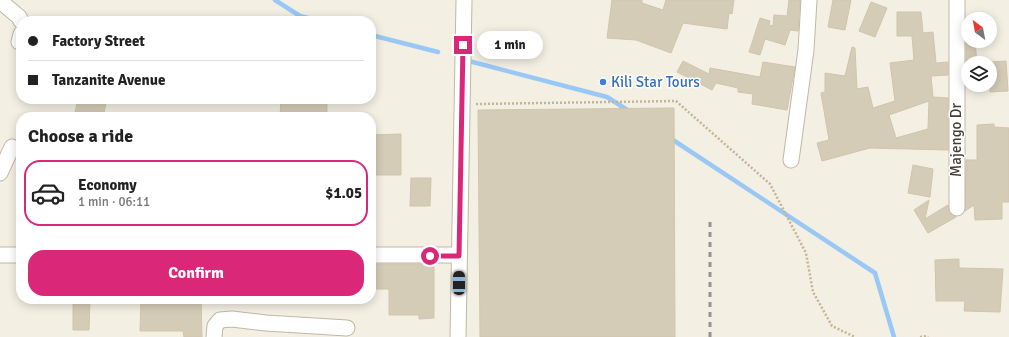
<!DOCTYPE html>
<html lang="en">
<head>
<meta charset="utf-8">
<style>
  body { margin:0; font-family:Signika,sans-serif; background:#f2f2f2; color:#222; height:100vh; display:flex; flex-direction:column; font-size:15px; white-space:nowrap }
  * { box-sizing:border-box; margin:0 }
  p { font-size:13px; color:#767676 }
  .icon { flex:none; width:22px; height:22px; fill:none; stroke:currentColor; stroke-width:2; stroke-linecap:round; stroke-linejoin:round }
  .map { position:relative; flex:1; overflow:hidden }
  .side { position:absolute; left:16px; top:112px; width:360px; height:192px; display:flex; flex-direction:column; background:#fff; border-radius:16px; box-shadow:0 2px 10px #0003 }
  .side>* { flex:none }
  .banner { position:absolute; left:16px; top:16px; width:360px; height:88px; border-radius:16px; box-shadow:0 2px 10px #0003; display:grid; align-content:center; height:88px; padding:0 12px; background:#fff }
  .needle { width:26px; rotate:328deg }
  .fabs { position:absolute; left:961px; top:12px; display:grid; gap:8px }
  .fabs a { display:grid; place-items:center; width:36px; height:36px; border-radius:50%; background:#fff; box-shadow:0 2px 10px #0003; font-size:20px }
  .end { position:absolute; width:18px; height:18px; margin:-9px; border:5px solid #db2777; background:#fff; box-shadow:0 0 0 2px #fff }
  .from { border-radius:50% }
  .bubble { position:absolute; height:28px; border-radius:14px; background:#fff; box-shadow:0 2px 10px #0003; font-size:13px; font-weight:800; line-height:28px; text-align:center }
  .car { position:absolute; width:12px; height:24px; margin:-12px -6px; border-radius:5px; box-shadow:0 0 3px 1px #0007; background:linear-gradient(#222 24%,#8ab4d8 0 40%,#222 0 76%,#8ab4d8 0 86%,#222 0) }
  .banner b { display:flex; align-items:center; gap:14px; height:38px; font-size:15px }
  .banner b+b { border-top:1px solid #e0e0e0 }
  .banner i { width:10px; height:10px; background:#222 }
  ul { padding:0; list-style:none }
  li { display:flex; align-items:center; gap:12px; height:66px; margin:0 8px 6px; padding:0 4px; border:2px solid transparent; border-radius:16px }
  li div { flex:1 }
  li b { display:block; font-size:15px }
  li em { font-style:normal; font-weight:800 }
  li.selected { border-color:#db2777 }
  li>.icon { width:36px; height:36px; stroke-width:1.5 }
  h2 { padding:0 12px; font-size:18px; line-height:48px }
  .action { display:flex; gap:8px; margin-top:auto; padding:8px 12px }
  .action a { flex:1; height:46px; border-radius:16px; background:#db2777; color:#fff; font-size:16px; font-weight:800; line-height:46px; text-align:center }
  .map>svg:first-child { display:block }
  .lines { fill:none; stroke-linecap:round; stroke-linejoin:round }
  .stream { stroke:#9ac8f5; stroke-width:4.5 }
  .building { fill:#d5ccb7; stroke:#d0c5aa; fill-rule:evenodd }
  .street-casing { stroke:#bfb8a5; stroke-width:17 }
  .path { stroke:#c2b595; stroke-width:2.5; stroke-dasharray:2 2; stroke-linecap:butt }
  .street { stroke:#fff; stroke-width:15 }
  .rail { stroke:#949494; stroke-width:3; stroke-dasharray:5 5; stroke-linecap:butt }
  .route { stroke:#db2777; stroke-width:5 }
  .shop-dot { fill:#3f7fe0; stroke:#fff; stroke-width:1.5 }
  .labels { text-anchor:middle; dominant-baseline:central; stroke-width:3; stroke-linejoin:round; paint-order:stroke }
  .shop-label { font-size:15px; fill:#366cbe; stroke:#fff; text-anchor:start }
  .street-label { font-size:15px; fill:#453f33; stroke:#fff }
</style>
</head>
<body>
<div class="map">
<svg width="1009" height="337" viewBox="0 0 1009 337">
  <rect width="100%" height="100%" fill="#f3efe3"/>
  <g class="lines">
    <path class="stream" d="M275 0 300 16 320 21
      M371 35 438 52
      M465 60 607 97 629 111
      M670 138 875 273 894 337"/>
  </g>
  <path class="building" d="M612 0H642V3L663 10 666 0H734L732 14 729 13 727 29 683 23 671 53 636 40 607 38Z
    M789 0H800L798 31 790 30 785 45 765 39 760 55 749 52 760 18 770 21 769 25 773 26 774 15 787 16Z
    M833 0H851L845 30 828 27Z
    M871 2 887 8 875 37 859 31Z
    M897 12H921L923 33 933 32 936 63 948 62V75L931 76 933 97 948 98V150L870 148 822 161 817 143 829 140 821 93 825 92V73L845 76 852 47 855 48 857 89 868 87 873 108 895 101 890 63 914 60 912 36H897ZM929 101 928 129 896 138 889 115Z
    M966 41H975L977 63H966Z
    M683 61 709 74 710 68 760 77 763 62 795 67 787 110 752 104 753 94 738 92V88L716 83 712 90 677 72Z
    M1006 61 1008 91 990 92V62Z
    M78 99H86L106 103 103 117H74Z
    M281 99 327 100V117H280Z
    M674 108 675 337H480L478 110Z
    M994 124V127L1009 128V202H1002V219L975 220 974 205 965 211 966 160H977V125Z
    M401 134V175H371V135Z
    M913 165 933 169 930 197 908 193Z
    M411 178H431L430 206H410Z
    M929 200 925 219 948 205 949 213 956 217 928 233 914 210Z
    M959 259V268L1003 269 1000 312 964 311 965 301H936L935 260Z
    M372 264H434V318L419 319V315H389V289H372Z
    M73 299H90L89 330H73Z
    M141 299H201L202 337H184L183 331H140Z"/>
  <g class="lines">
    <defs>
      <path id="street" d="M957 0V208
        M0 1 19 17 21 21
        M19 42 21 34
        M791 160 806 50 809 0
        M0 173 12 147
        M0 255H21
        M371 255H459
        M214 337 215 326 220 320 232 319 266 323 347 328
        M458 337 464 0"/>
    </defs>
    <use href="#street" class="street-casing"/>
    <path class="path" d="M476 104 676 101 770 184 806 253 813 292 832 326 855 337
      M920 337 927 336 928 337"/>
    <use href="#street" class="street"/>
    <path class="rail" d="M710 222V337"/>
  </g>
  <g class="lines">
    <path class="route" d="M430 256H459L463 45"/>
  </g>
  <circle class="shop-dot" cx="603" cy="82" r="4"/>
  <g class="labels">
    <g class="shop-label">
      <text x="611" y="82">Kili Star Tours</text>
    </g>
    <g class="street-label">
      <text transform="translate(956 140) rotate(-90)">Majengo Dr</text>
    </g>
  </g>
</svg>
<div class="fabs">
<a><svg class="needle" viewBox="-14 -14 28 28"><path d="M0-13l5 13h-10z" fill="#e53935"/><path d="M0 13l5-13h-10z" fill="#767676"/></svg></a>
<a><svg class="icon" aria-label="layers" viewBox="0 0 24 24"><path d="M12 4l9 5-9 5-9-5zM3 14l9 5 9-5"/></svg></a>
</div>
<i class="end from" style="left:430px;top:256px"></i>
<i class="end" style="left:463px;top:45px"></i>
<div class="bubble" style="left:477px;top:31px;width:66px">1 min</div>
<i class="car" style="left:459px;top:283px;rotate:0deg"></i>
<div class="banner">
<b><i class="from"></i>Factory Street</b>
<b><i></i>Tanzanite Avenue</b>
</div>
<section class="side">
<h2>Choose a ride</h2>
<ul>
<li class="selected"><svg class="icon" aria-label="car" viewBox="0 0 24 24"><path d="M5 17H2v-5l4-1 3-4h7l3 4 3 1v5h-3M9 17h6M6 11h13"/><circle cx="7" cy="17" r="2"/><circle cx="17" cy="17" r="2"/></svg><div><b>Economy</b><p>1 min · 06:11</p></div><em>$1.05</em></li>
</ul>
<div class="action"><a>Confirm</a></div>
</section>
</div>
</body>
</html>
